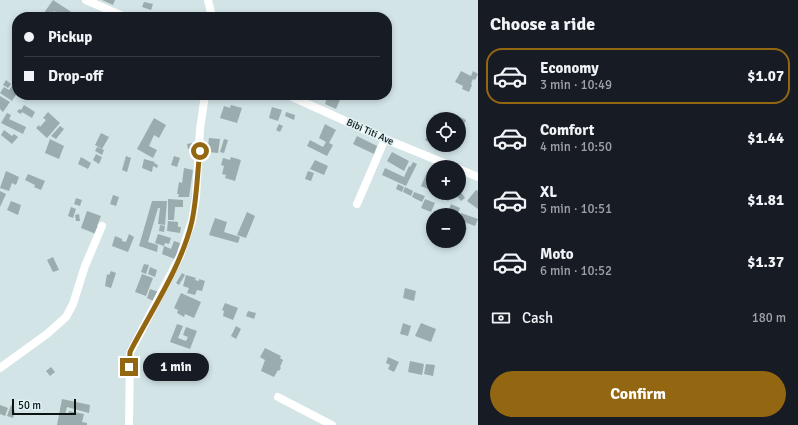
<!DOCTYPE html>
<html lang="en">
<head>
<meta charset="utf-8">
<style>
  body { margin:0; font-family:Signika,sans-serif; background:#242831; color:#f1f3f6; height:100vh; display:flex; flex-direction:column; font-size:15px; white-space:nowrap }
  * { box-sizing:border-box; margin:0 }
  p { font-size:13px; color:#9ea1a6 }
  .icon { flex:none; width:22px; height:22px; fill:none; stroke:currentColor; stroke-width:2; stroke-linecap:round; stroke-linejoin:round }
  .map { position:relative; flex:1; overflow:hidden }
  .panel { display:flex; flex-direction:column; background:#171b24; width:320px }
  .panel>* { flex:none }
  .guide { position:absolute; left:12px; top:12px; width:380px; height:88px; border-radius:16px; box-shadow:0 2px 6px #0003; display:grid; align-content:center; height:88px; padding:0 12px; background:#171b24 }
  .tools { position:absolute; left:426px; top:112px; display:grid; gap:8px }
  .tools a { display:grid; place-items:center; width:40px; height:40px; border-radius:50%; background:#171b24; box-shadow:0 2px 6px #0003; font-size:20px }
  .scale { position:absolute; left:12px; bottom:10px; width:64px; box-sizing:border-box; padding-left:4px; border:2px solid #0d1314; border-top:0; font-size:11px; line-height:14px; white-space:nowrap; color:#0d1314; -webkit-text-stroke:3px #dff1f4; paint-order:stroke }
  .end { position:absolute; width:18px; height:18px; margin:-9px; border:5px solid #936712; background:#fff; box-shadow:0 0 0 2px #fff }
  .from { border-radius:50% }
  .bubble { position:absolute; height:28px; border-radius:14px; background:#171b24; box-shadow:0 2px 6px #0003; font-size:13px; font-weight:700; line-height:28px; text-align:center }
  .guide b { display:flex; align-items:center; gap:14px; height:38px; font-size:15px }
  .guide b+b { border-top:1px solid #363941 }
  .guide i { width:10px; height:10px; background:#f1f3f6 }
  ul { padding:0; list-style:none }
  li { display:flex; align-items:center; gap:12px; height:56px; margin:0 8px 6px; padding:0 4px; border:2px solid transparent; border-radius:16px }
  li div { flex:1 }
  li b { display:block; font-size:15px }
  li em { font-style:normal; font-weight:700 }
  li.on { border-color:#936712 }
  li>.icon { width:36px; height:36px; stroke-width:1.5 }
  h2 { padding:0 12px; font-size:18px; line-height:48px }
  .pay { display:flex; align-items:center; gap:10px; height:44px; padding:0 12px; font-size:15px }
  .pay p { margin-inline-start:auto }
  .action { display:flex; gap:8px; margin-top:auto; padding:8px 12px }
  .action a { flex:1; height:46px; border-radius:24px; background:#936712; color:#fff; font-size:16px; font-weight:700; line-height:46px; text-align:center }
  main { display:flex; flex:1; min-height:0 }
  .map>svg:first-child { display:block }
  .building { fill:#9aacae }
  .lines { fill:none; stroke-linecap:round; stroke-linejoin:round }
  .street { stroke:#fff; stroke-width:8 }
  .route { stroke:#936712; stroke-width:5 }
  .labels { text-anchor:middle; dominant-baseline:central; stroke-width:3; stroke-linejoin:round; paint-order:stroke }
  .street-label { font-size:10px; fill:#0d1314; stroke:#dff1f4 }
</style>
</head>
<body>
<main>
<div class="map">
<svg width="478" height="425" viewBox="0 0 478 425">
  <rect width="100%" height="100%" fill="#d2e4e6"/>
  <path class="building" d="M53 0 73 13 71 17H63L54 11 50 17H41Z
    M102 0H115L113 5Z
    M144 2 153 4 151 10 142 7Z
    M461 71 471 76 473 71 478 74 475 80 473 79 471 84 472 85 469 92 462 89 463 86 455 82Z
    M6 80 11 84 8 88 3 85Z
    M16 81 17 82V93L12 101 0 93 4 87 9 90Z
    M325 95H342L336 109 325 104 327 98 324 97Z
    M0 96 10 102 3 112 0 109Z
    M24 105 35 112 32 118 22 112 21 114 17 112 19 109 21 110Z
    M231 105 242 108 237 123 220 118 224 106 230 108Z
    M272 107 282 110 278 121 269 118Z
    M48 112 60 123 47 138 36 128 39 125 40 127 46 120 43 118Z
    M286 112 295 115 294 120 285 116Z
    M440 112 444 114 446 112 449 113 445 119H436Z
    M7 113 11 115 9 119 26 127 23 134 1 123Z
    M451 113 456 116 455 119 449 117Z
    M458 116 466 120 464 125 459 122V119H457Z
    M154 118 166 125 159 138 154 135 149 146 157 150 153 158 137 149Z
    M279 124 283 126 280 132 276 130Z
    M325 124 336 130 329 143 333 145 327 156 307 146 310 140 323 147 326 142 319 138Z
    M433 125V144L425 140Z
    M60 126 64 129 56 139 51 136Z
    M4 130 12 136 14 134 18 137 12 144 1 135Z
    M101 133 109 137 102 149 95 145Z
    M357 136 377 146 374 154 353 144Z
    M209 138 220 139 218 153 207 152Z
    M50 139 64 146 59 159 45 153Z
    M224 139 228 140 224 153 220 152Z
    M192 143 193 148 188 149 187 144Z
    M97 147 104 150 102 155 95 151Z
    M392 152 409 161 404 171 387 161Z
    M96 154 102 157 99 164 93 160Z
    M126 156 131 158 127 172 122 170Z
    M174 156 180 158 177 167 171 165Z
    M81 157 91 163 88 169 78 164Z
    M231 157 241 160 235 181 225 178 226 175 222 174 224 166 221 165 223 158 230 160Z
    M144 159 155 162 154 163 158 165 157 168 153 166 152 172 142 168Z
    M315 160 328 166 324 175 310 169Z
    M413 162 417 164 406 186 382 175 385 168 404 177 409 166 410 167Z
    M184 168 193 170 189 197H178L179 194H177L179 182 182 183Z
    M6 171 19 177 16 185 12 183 9 191 0 188Z
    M308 171 314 173 311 181 305 179Z
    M427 172 433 174V182L430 190 421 186Z
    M28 174 45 181 41 190 34 187 35 185 25 180Z
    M398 184 404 187 402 192 396 189Z
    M405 187 413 191 411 196 403 192Z
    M476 190 478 191V209L467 201Z
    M0 191 6 194 0 207Z
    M414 192 425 196 422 202 412 197Z
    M461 192 465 198 461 201 457 196Z
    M442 193H456L453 197 451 196 448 201 440 196Z
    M113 195 119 197 116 206 110 204Z
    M76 198 82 200 80 206 74 204Z
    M168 199 183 200V207H175L174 220H168Z
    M425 199 435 203 431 212 421 208Z
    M11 201 21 205 18 215 7 210Z
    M152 201H167L165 225 158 224 160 208H158L148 242 158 245 157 252 139 246Z
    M451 204 460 208 457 215H447Z
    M71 207 76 209 73 218 68 216Z
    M87 211 101 216 97 226H99L96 234 81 228Z
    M247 212 255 216 246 238 237 235Z
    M461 213 478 219 475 226 459 220Z
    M79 214 80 221H76L75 215Z
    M215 218 227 222 224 232 240 237 238 243 209 235Z
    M168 221 178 222V227H181L180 233 167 231Z
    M459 224 467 228 464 235 459 232Z
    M160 225 165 226 164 232 159 231Z
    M129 234 134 237 128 252 112 246 115 236 122 239V241L126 242Z
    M158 234 171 238 169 244 165 243 164 246 155 243Z
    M174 241 183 244 177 260 162 254 164 246 171 249Z
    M53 257 59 270 53 272 47 260Z
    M144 264 149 265 146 274 141 272Z
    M150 267 157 270 155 277 148 274Z
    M111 271 116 273 111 288 105 286 107 274 109 275Z
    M182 273 185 275 179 285 176 283Z
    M142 274 153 278 146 296 135 292Z
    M186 275 196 278 195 280 199 281V279L205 281 202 291 197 290 195 295 187 293 189 288 183 286Z
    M405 288 416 291 414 301 403 298Z
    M150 289 159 292 155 302 147 298Z
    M181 293 201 302 194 318 185 314 184 317 177 313 178 310 174 308Z
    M225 303 238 308 233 320 223 316 224 311 222 310Z
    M248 311 256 313 254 319 246 316Z
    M403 323 411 326 408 336 400 334Z
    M421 323 436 329 431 342 415 336Z
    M177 324 183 326 178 338 186 341 188 337 183 335 186 327 197 331 190 349 170 342Z
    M236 326 241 329 236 339 231 336Z
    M265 348 281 356 280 358 283 360 280 367 281 368 279 371 278 370 274 377 261 371 265 360 260 357Z
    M388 357 399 362 394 372 388 369 390 365 386 363Z
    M410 361 424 364 422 375 408 372Z
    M426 364 435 365 433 376 424 374Z
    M51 367 55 372 50 376 46 371Z
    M62 399 90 405 89 413 67 407 65 415H68L69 411 84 414 82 422 87 423V425H57Z
    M0 405 8 408 5 416 0 414Z
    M11 405 14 407 13 410 15 411 13 418 7 416Z"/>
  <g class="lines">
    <path class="street" d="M86 0 125 17
      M208 0 212 17
      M288 95 385 139 454 167
      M459 169 478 177
      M357 204 385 139
      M0 368 47 334 66 317 73 304 85 266 102 226
      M278 397 332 425
      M129 425 130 353 180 256 192 221 196 197 200 129 205 95"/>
  </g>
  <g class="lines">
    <path class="route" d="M129 367 130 352 132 348C153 308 182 265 192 221 197 198 197 174 200 151"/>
  </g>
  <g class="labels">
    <g class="street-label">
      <text transform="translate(370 132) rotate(24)">Bibi Titi Ave</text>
    </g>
  </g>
</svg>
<div class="tools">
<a><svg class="icon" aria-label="locate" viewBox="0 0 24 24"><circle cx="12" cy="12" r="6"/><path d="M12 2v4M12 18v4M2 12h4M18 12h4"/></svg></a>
<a>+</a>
<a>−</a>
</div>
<div class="scale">50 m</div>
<i class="end from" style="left:200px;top:151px"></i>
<i class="end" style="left:129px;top:367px"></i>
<div class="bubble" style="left:143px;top:353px;width:66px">1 min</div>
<div class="guide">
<b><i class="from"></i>Pickup</b>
<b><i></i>Drop-off</b>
</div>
</div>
<section class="panel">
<h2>Choose a ride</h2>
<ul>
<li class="on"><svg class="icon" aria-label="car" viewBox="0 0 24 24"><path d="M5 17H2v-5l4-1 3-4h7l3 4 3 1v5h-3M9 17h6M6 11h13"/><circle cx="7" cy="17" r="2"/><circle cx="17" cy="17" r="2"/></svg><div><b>Economy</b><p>3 min · 10:49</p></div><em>$1.07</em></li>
<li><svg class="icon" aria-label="car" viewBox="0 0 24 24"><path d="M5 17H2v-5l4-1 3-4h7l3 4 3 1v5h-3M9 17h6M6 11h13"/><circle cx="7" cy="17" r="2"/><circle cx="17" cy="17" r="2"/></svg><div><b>Comfort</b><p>4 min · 10:50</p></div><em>$1.44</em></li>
<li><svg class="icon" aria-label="car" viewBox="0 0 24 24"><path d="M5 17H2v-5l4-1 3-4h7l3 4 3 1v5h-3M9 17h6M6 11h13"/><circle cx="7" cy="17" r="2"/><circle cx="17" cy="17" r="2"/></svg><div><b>XL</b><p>5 min · 10:51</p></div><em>$1.81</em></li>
<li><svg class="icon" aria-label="car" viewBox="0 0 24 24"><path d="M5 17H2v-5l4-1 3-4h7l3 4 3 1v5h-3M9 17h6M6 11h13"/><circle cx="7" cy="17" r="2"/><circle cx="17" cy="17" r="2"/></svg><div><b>Moto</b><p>6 min · 10:52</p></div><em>$1.37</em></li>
</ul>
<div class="pay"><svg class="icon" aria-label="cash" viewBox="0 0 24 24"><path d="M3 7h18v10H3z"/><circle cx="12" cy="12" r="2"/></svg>Cash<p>180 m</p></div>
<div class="action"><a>Confirm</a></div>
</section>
</main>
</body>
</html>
